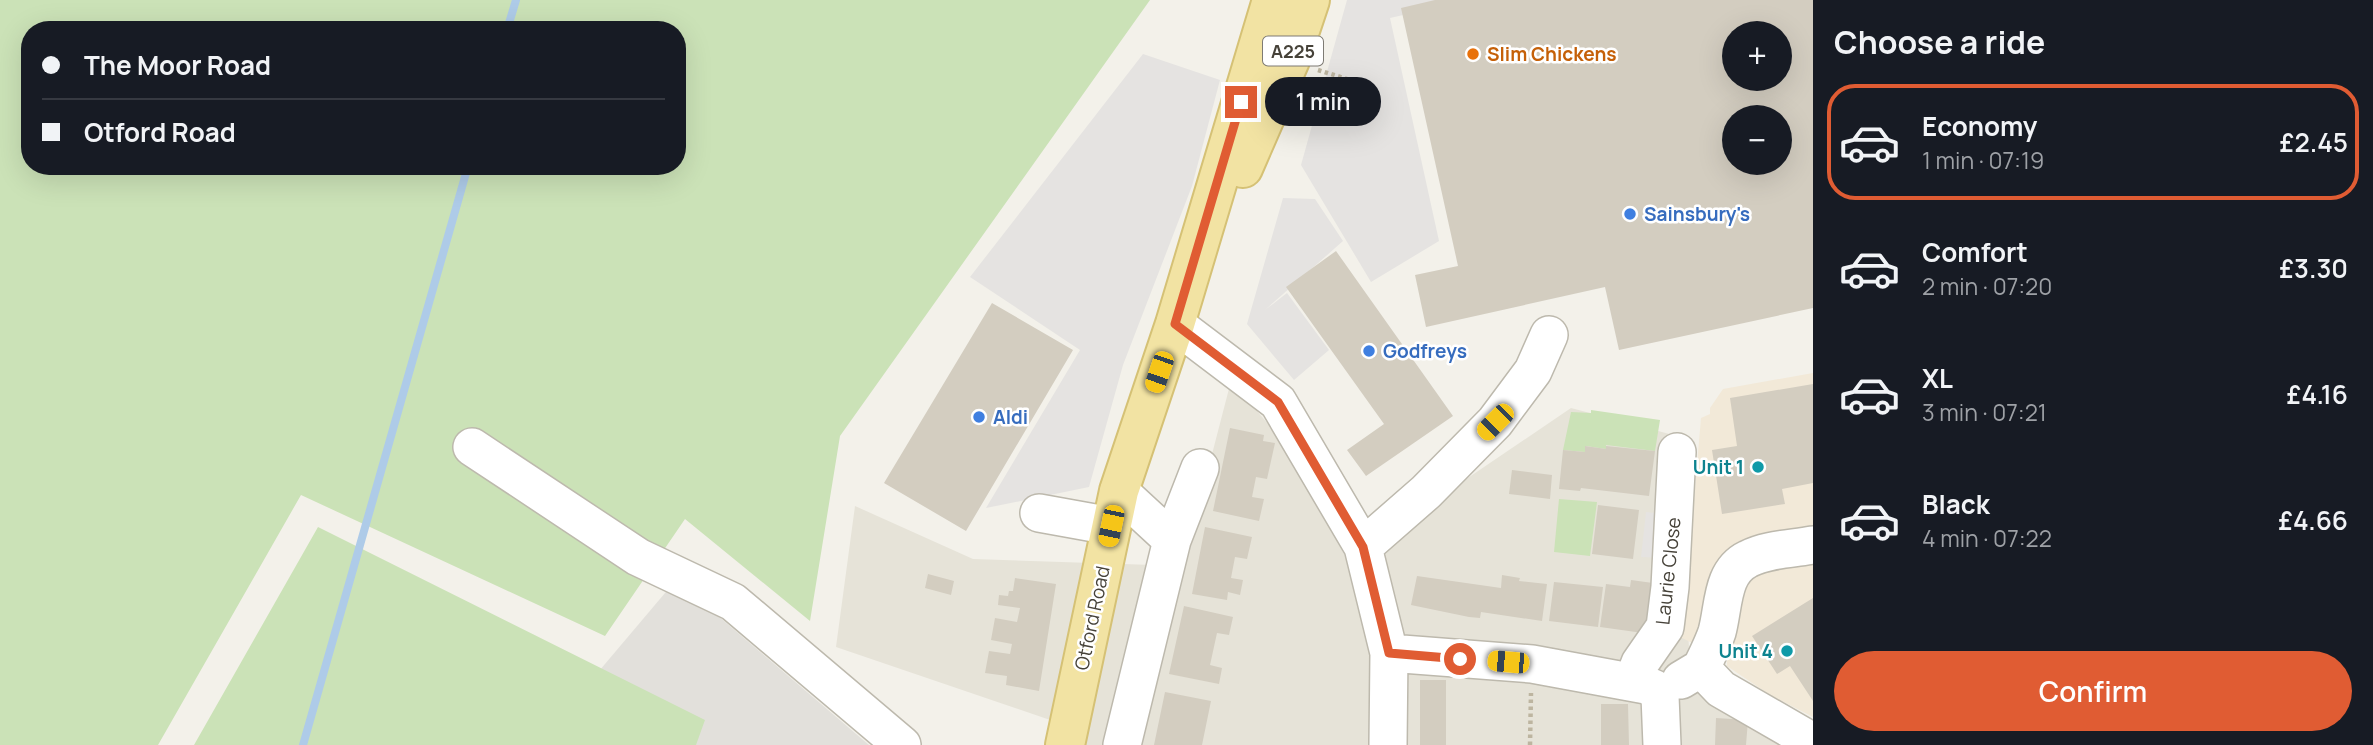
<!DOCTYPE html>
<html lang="en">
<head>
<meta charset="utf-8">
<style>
  body { margin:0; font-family:Manrope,sans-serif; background:#242831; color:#f1f3f6; height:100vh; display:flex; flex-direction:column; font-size:26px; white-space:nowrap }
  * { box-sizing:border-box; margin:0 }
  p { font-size:23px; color:#9ea1a6 }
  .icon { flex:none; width:38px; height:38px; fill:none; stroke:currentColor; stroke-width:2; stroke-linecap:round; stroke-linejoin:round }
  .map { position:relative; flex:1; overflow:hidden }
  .details { display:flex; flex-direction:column; background:#171b24; width:560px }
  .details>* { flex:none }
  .guide { position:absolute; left:21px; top:21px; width:665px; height:154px; border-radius:28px; box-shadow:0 7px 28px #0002; display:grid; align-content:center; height:154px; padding:0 21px; background:#171b24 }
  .controls { position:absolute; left:1722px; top:21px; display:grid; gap:14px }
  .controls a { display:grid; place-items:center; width:70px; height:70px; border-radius:50%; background:#171b24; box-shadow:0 7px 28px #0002; font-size:35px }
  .end { position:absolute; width:32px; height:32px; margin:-16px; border:9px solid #e05c33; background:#fff; box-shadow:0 0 0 4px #fff }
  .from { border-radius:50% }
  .bubble { position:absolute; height:49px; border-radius:24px; background:#171b24; box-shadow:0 7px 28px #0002; font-size:23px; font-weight:600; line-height:49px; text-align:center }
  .car { position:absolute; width:21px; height:42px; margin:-21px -10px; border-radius:9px; box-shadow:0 0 5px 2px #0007; background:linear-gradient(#f5c518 24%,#345 0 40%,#f5c518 0 76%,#345 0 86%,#f5c518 0) }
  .guide b { display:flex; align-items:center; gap:24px; height:66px; font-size:26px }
  .guide b+b { border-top:2px solid #363941 }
  .guide i { width:18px; height:18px; background:#f1f3f6 }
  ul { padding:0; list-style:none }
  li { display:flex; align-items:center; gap:21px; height:116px; margin:0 14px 10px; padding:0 7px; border:4px solid transparent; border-radius:28px }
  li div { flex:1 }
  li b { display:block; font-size:26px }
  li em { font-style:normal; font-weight:600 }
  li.active { border-color:#e05c33 }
  li>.icon { width:63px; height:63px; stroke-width:1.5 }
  h2 { padding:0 21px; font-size:32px; line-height:84px }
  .primary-button { display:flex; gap:14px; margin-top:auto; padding:14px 21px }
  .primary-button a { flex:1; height:80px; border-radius:42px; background:#e05c33; color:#fff; font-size:28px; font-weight:600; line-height:80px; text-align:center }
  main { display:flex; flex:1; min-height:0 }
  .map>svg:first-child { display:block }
  .residential { fill:#e6e3d8 }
  .commercial { fill:#f2e9d8 }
  .industrial { fill:#e2e0db }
  .green { fill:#cbe2b7; fill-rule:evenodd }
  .parking { fill:#e5e3e1 }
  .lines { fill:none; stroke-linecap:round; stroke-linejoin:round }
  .stream { stroke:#aecbe8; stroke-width:8 }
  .building { fill:#d3cdc0; fill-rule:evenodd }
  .minor-casing { stroke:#bdb9ad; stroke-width:40 }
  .major-casing { stroke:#d5c175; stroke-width:42 }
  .path { stroke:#bdb5a0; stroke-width:4.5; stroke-dasharray:3.5 3.5; stroke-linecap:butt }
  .minor { stroke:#fff; stroke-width:37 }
  .major { stroke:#f2e3a3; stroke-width:38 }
  .route { stroke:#e05c33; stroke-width:9 }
  .food-dot { fill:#e8710a; stroke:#fff; stroke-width:2.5 }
  .shop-dot { fill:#3f7fe0; stroke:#fff; stroke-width:2.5 }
  .culture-dot { fill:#0f9aa8; stroke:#fff; stroke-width:2.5 }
  .labels { text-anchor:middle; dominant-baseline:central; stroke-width:5; stroke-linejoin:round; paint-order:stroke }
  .shield { fill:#fff; stroke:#7e7b74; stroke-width:2 }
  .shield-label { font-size:18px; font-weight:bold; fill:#464239 }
  .food-label { font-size:19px; font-weight:bold; fill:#c56008; stroke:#fff; text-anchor:start }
  .shop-label { font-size:19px; font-weight:bold; fill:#366cbe; stroke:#fff; text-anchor:start }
  .culture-label { font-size:19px; font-weight:bold; fill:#0d838f; stroke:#fff; text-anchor:end }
  .street-label { font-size:19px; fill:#464239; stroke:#fff }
</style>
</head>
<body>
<main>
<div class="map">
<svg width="1813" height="745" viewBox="0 0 1813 745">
  <rect width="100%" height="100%" fill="#f3f1ea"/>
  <path class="residential" d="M1231 381 1269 425 1320 508 1347 560 1571 408 1677 436 1691 684 1797 745H1066L1056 722 836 647 855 506 973 559 1183 566Z"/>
  <path class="commercial" d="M1813 373V717L1770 695 1727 666V660L1682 638 1701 418 1710 414V408L1723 389Z"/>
  <path class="industrial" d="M676 580 869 745H587L583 690Z"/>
  <path class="green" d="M0 0H1150L840 436 810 621 685 519 605 636 301 495 158 745H0ZM30 30H677V166H30Z
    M1591 410 1660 420 1655 451 1606 445V449L1586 446 1585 452 1563 450 1571 412 1591 413Z
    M1559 499 1597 502 1590 556 1554 552Z
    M318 527 705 720 696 745H194Z"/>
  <path class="parking" d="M1347 0H1469L1390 18 1439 241 1371 282 1301 165Z
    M1143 54 1220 80 1192 186 1123 365 1089 487 986 508 1080 350 970 277Z
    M1283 198 1315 199 1343 241 1265 310 1287 293 1329 350 1294 380 1247 324Z
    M1646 512 1666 514 1661 558 1641 557Z"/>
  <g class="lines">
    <path class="stream" d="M507 30 516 0
      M303 745 468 166"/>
  </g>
  <path class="building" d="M1435 0H1813V308L1619 350 1605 287 1426 327 1415 275 1458 266 1401 8ZM1734 33H1780V79H1734ZM1734 117H1780V163H1734Z
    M1336 251 1453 416 1366 476 1347 450 1384 424 1286 287Z
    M992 303 1073 350 966 531 884 483Z
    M1813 384V483L1782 489 1785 504 1722 514 1712 450 1737 446 1730 398Z
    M1230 428 1264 435 1263 441 1275 443 1267 479 1256 477 1252 497 1264 499 1259 521 1213 511Z
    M1585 446 1606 449V446L1655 451 1649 496 1581 488 1580 491 1559 489 1563 450 1585 452Z
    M1512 470 1552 475 1550 499 1509 494Z
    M1598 505 1639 510 1633 559 1592 554Z
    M1205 527 1252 537 1247 559 1235 557 1231 578 1243 580 1240 595 1228 592 1227 600 1192 594Z
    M928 574 954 581 951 595 925 588Z
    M1502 575 1520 578 1519 581 1547 584 1542 621 1481 612 1480 618 1469 617 1411 605 1417 576 1501 588Z
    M1015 578 1056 584 1039 691 1006 685 1007 676 985 673 989 651 1010 654 1012 644 991 640 995 618 1017 622 1020 608 998 605 999 595 1008 596 1009 591H1013Z
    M1631 580 1660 584 1643 633 1600 627 1606 584 1630 587Z
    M1554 582 1603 587 1598 627 1549 621Z
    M1813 598V701L1790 666 1777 674 1752 636Z
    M1184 606 1233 617 1229 635 1217 633 1210 665 1222 668 1219 684 1169 674Z
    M1420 680H1446V745H1420Z
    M1165 692 1211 701 1202 745H1154Z
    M1601 704H1628L1629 745H1601Z
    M1716 718 1748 720 1746 745H1715Z"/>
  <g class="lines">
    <defs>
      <path id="minor" d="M1175 324 1278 402 1363 547 1389 653 1388 745
        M472 447 638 557 733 602 902 745
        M1119 491 1172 540 1122 745
        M1039 513 1111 526
        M1172 540 1200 468
        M1363 547 1426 492 1495 422 1533 371 1549 335
        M1389 653 1532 664 1646 685 1655 689 1660 696 1662 745
        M1701 668C1707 656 1713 644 1717 632 1724 607 1721 572 1748 559 1767 549 1792 549 1813 545
        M1681 680 1701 668 1721 689 1813 742
        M1633 681 1640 663 1665 627 1670 587 1677 452"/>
      <path id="major" d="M1243 168 1290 60 1310 0
        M1065 745 1119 491 1175 324 1272 0"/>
    </defs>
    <use href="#minor" class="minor-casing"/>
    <use href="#major" class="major-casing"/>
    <path class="path" d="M1318 70 1363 84
      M1530 745 1531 693"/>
    <use href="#minor" class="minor"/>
    <use href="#major" class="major"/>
  </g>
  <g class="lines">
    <path class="route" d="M1241 102 1175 324 1278 402 1363 547 1389 653 1460 659"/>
  </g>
  <circle class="food-dot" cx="1473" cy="54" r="7"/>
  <g class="shop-dot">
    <circle cx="1630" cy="214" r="7"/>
    <circle cx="1369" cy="351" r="7"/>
    <circle cx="979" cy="417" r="7"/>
  </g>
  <g class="culture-dot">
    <circle cx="1758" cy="467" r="7"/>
    <circle cx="1787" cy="651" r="7"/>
  </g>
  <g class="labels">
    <rect class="shield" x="1263" y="36.5" width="60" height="29" rx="5"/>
    <g class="shield-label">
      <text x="1293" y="51">A225</text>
    </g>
    <g class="food-label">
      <text x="1487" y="54">Slim Chickens</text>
    </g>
    <g class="shop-label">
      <text x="1644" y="214">Sainsbury's</text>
      <text x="1383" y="351">Godfreys</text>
      <text x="993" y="417">Aldi</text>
    </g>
    <g class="culture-label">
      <text x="1744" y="467">Unit 1</text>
      <text x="1773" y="651">Unit 4</text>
    </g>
    <g class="street-label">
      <text transform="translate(1668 571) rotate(-84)">Laurie Close</text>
      <text transform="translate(1092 618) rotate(-78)">Otford Road</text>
    </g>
  </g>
</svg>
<div class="controls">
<a>+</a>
<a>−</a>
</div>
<i class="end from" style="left:1460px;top:659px"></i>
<i class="end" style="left:1241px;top:102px"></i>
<div class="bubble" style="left:1265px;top:77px;width:116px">1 min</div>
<i class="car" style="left:1159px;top:372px;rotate:199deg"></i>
<i class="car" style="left:1495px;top:422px;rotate:225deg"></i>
<i class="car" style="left:1111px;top:526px;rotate:192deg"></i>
<i class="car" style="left:1508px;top:662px;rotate:275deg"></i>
<div class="guide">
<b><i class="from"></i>The Moor Road</b>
<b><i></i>Otford Road</b>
</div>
</div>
<section class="details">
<h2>Choose a ride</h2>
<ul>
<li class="active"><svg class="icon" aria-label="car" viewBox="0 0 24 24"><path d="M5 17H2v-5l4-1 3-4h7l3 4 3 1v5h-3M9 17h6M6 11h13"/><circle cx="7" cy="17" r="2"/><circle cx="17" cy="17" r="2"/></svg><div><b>Economy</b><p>1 min · 07:19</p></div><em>£2.45</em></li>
<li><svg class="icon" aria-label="car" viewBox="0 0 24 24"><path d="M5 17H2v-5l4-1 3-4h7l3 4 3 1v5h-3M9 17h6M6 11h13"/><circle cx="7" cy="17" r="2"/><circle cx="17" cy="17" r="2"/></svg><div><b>Comfort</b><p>2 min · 07:20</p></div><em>£3.30</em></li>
<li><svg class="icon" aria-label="car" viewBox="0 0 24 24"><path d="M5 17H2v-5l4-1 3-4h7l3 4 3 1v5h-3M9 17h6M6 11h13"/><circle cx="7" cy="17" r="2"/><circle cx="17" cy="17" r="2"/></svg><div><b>XL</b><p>3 min · 07:21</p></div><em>£4.16</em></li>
<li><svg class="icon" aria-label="car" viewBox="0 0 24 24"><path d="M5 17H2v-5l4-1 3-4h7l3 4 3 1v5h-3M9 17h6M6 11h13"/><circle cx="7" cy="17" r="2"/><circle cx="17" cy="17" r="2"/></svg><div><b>Black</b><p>4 min · 07:22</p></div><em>£4.66</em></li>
</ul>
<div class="primary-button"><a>Confirm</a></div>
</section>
</main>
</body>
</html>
